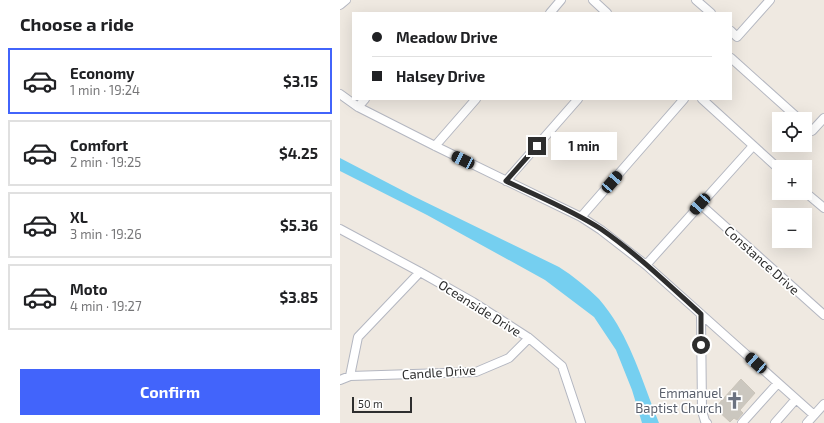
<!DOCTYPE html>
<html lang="en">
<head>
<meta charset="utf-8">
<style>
  body { margin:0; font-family:"Exo 2",sans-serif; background:#f2f2f2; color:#202124; height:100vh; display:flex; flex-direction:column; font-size:15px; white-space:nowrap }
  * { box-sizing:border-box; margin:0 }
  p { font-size:13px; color:#757577 }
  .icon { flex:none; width:22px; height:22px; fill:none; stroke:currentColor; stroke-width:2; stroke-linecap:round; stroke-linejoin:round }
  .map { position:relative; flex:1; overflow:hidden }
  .details { display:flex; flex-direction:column; background:#fff; width:340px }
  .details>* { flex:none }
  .hud { position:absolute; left:12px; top:12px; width:380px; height:88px; border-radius:0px; box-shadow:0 4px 16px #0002; display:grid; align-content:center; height:88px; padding:0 20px; background:#fff }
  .buttons { position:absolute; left:432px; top:112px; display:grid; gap:8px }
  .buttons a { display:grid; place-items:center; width:40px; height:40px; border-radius:0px; background:#fff; box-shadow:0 4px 16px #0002; font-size:20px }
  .scale { position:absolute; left:12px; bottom:10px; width:60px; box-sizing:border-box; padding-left:4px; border:2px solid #2e2e2e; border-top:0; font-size:11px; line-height:14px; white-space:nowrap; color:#2e2e2e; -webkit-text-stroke:3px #fff; paint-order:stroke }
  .end { position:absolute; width:18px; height:18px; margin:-9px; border:5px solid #2e2e2e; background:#fff; box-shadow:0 0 0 2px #fff }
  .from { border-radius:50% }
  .bubble { position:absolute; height:28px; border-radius:0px; background:#fff; box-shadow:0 4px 16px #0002; font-size:13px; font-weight:700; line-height:28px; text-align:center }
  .car { position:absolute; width:12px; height:24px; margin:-12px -6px; border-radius:5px; box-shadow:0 0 3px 1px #0007; background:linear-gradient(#222 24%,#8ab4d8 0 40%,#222 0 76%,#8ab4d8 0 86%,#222 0) }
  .hud b { display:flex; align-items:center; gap:14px; height:38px; font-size:15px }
  .hud b+b { border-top:1px solid #e0e0e0 }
  .hud i { width:10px; height:10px; background:#202124 }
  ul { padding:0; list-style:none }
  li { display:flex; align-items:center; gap:12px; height:66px; margin:0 8px 6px; padding:0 12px; border:2px solid #e0e0e0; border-radius:0px }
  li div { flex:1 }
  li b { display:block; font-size:15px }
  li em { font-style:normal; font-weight:700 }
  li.on { border-color:#4264fb }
  li>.icon { width:36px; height:36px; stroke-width:1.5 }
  h2 { padding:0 20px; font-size:18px; line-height:48px }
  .action { display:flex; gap:8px; margin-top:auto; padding:8px 20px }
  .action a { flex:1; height:46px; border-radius:0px; background:#4264fb; color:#fff; font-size:16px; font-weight:700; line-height:46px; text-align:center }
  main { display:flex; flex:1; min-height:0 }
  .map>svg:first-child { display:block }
  .water { fill:#75cff0 }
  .building { fill:#cbc7bf; stroke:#cbc5ba }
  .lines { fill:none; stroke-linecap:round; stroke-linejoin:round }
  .minor-casing { stroke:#b4b7c1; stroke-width:10 }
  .minor { stroke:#fff; stroke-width:8 }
  .route { stroke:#2e2e2e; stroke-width:5 }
  .labels { text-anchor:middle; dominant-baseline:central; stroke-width:3.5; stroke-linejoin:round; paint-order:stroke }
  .street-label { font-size:13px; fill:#2e2e2e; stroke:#fff }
  .worship-label { font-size:13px; fill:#5b616d; stroke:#fff; text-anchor:end }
</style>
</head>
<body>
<main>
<section class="details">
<h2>Choose a ride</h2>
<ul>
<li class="on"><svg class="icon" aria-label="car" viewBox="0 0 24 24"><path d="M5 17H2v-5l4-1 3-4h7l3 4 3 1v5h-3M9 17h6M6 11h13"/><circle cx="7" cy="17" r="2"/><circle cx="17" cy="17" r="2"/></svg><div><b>Economy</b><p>1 min · 19:24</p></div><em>$3.15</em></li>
<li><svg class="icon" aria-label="car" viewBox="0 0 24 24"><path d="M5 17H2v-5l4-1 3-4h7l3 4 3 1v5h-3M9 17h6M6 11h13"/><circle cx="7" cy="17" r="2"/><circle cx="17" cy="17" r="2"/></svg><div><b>Comfort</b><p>2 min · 19:25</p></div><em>$4.25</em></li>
<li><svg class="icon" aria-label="car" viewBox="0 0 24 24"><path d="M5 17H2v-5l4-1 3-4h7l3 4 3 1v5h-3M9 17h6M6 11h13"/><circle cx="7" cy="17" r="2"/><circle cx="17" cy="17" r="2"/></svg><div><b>XL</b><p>3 min · 19:26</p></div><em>$5.36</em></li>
<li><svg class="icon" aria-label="car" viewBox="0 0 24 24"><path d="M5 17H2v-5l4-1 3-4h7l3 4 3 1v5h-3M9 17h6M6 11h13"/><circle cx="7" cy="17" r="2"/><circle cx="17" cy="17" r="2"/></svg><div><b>Moto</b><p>4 min · 19:27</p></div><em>$3.85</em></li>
</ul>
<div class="action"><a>Confirm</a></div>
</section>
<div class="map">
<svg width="484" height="423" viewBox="0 0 484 423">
  <rect width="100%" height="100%" fill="#efe9e1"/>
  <path class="water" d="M0 158 73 196 219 267C233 276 247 287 259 299 266 307 272 316 277 324 296 356 305 389 319 423H302L292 390 276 350 254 317 205 280 87 215 0 171Z"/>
  <path class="building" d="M401 379 415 393 400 410 403 413 397 420 394 418 390 422 375 408Z"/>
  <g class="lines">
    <defs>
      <path id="minor" d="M253 0 267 13
        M356 0 371 13
        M0 5 6 0
        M210 13 221 0
        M391 31 397 37 430 0
        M391 58 459 119
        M0 94 18 107 95 146 241 217 261 230 306 265 474 415
        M362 99 439 169
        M18 107 25 99
        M465 124 472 131 484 118
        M95 146 136 99
        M166 181 238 99
        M465 192 484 208
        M360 204 484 315
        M241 217 344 99
        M0 229 80 272 133 302 189 338 222 366 241 423
        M306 265 413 146
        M361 314 362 411 365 421 367 423
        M10 376 18 337 80 272
        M0 380 10 376 136 372 169 358 189 338
        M402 423 438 383
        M435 423 456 399
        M467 423 484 404"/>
    </defs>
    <use href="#minor" class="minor-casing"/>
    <use href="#minor" class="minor"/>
  </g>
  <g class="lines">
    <path class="route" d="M197 146 166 181C197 196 232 210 261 229 297 254 329 285 361 314V345"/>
  </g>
  <defs>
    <symbol id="church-bare" viewBox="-9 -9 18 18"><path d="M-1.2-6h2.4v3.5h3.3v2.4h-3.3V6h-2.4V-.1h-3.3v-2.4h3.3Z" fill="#6b7280" stroke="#fff" stroke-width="2.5" paint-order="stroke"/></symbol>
  </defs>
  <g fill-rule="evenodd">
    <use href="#church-bare" x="382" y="388" width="25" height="25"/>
  </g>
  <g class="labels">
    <g class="street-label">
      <text transform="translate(422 260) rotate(42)">Constance Drive</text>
      <text transform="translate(140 308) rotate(32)">Oceanside Drive</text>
      <text transform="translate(99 372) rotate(-4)">Candle Drive</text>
    </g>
    <g class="worship-label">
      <text x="382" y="393">Emmanuel<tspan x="382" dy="15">Baptist Church</tspan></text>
    </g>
  </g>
</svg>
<div class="buttons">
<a><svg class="icon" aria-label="locate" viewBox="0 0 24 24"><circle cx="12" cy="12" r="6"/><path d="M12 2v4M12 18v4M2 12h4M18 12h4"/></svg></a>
<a>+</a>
<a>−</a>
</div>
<div class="scale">50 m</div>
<i class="end from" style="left:361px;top:345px"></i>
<i class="end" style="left:197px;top:146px"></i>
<div class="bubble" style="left:211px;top:132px;width:66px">1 min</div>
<i class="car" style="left:123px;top:160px;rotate:296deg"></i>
<i class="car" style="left:272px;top:182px;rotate:41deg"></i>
<i class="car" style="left:360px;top:204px;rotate:222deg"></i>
<i class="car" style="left:416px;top:363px;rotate:312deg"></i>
<div class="hud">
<b><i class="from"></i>Meadow Drive</b>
<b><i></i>Halsey Drive</b>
</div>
</div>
</main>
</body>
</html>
